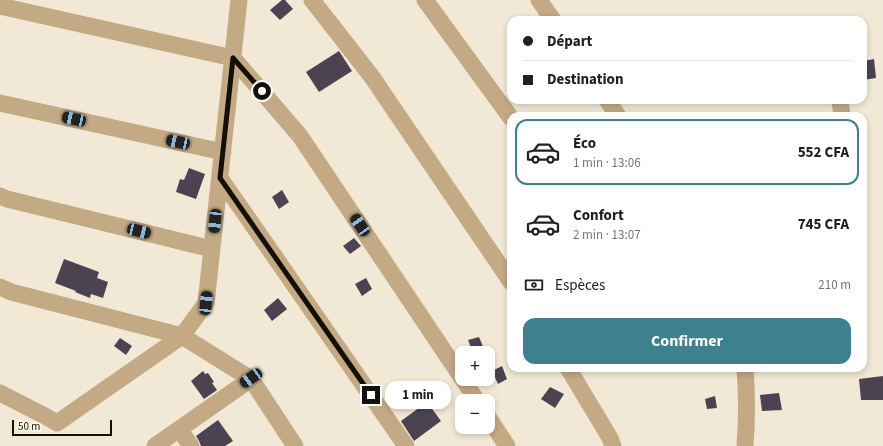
<!DOCTYPE html>
<html lang="fr">
<head>
<meta charset="utf-8">
<style>
  body { margin:0; font-family:"Source Sans 3",sans-serif; background:#f6f6f6; color:#202124; height:100vh; display:flex; flex-direction:column; font-size:15px; white-space:nowrap }
  * { box-sizing:border-box; margin:0 }
  p { font-size:13px; color:#757577 }
  .icon { flex:none; width:22px; height:22px; fill:none; stroke:currentColor; stroke-width:2; stroke-linecap:round; stroke-linejoin:round }
  .map { position:relative; flex:1; overflow:hidden }
  .side { position:absolute; left:507px; top:112px; width:360px; height:260px; display:flex; flex-direction:column; background:#fff; border-radius:12px; box-shadow:0 2px 6px #0003 }
  .side>* { flex:none }
  .banner { position:absolute; left:507px; top:16px; width:360px; height:88px; border-radius:12px; box-shadow:0 2px 6px #0003; display:grid; align-content:center; height:88px; padding:0 16px; background:#fff }
  .tools { position:absolute; left:455px; top:346px; display:grid; gap:8px }
  .tools a { display:grid; place-items:center; width:40px; height:40px; border-radius:8px; background:#fff; box-shadow:0 2px 6px #0003; font-size:20px }
  .scale { position:absolute; left:12px; bottom:10px; width:100px; box-sizing:border-box; padding-left:4px; border:2px solid #13100a; border-top:0; font-size:11px; line-height:14px; white-space:nowrap; color:#13100a; -webkit-text-stroke:3px #fef6e4; paint-order:stroke }
  .end { position:absolute; width:18px; height:18px; margin:-9px; border:5px solid #13100a; background:#fff; box-shadow:0 0 0 2px #fff }
  .from { border-radius:50% }
  .bubble { position:absolute; height:28px; border-radius:12px; background:#fff; box-shadow:0 2px 6px #0003; font-size:13px; font-weight:700; line-height:28px; text-align:center }
  .car { position:absolute; width:12px; height:24px; margin:-12px -6px; border-radius:5px; box-shadow:0 0 3px 1px #0007; background:linear-gradient(#222 24%,#8ab4d8 0 40%,#222 0 76%,#8ab4d8 0 86%,#222 0) }
  .banner b { display:flex; align-items:center; gap:14px; height:38px; font-size:15px }
  .banner b+b { border-top:1px solid #e0e0e0 }
  .banner i { width:10px; height:10px; background:#202124 }
  ul { padding:7px 0 0; list-style:none }
  li { display:flex; align-items:center; gap:12px; height:66px; margin:0 8px 6px; padding:0 8px; border:2px solid transparent; border-radius:12px }
  li div { flex:1 }
  li b { display:block; font-size:15px }
  li em { font-style:normal; font-weight:700 }
  li.selected { border-color:#3d818f }
  li>.icon { width:36px; height:36px; stroke-width:1.5 }
  .pay { display:flex; align-items:center; gap:10px; height:44px; padding:0 16px; font-size:15px }
  .pay p { margin-inline-start:auto }
  .cta { display:flex; gap:8px; margin-top:auto; padding:8px 16px }
  .cta a { flex:1; height:46px; border-radius:12px; background:#3d818f; color:#fff; font-size:16px; font-weight:700; line-height:46px; text-align:center }
  .map>svg:first-child { display:block }
  .building { fill:#4b4351 }
  .lines { fill:none; stroke-linecap:round; stroke-linejoin:round }
  .minor { stroke:#c3a984; stroke-width:17 }
  .route { stroke:#13100a; stroke-width:5 }
</style>
</head>
<body>
<div class="map">
<svg width="883" height="446" viewBox="0 0 883 446">
  <rect width="100%" height="100%" fill="#f1e9d6"/>
  <path class="building" d="M282 0H285L293 9 280 20 270 10Z
    M339 51 352 71 319 92 306 72Z
    M874 59 876 78 863 80V61Z
    M189 168 205 174 196 199 176 192 180 179 184 180Z
    M282 190 289 202 279 209 272 197Z
    M354 238 361 246 350 254 343 246Z
    M64 259 99 272 97 278 108 282 103 298 91 294 90 298 75 292 76 291 55 283Z
    M366 278 372 289 362 296 355 284Z
    M278 298 287 309 272 321 264 310Z
    M479 337 484 349 473 353 468 340Z
    M120 338 132 346 126 355 114 346Z
    M502 366 507 379 498 384 492 371Z
    M203 371 205 374 208 373 214 382 212 383 217 390 204 399 191 381Z
    M883 376V400H861L859 379Z
    M550 387 564 394 555 408 541 399Z
    M779 393 782 410 762 411 760 395Z
    M715 396 717 408 707 409 705 399Z
    M427 402 441 421 414 441 401 421Z
    M218 420 233 441 225 446H201L199 441 196 436Z"/>
  <g class="lines">
    <path class="minor" d="M312 0 372 77 511 282
      M425 0 511 118
      M539 0 553 20
      M0 6 233 58 300 136 462 378
      M607 100 618 116
      M840 100 842 116
      M0 103 223 152
      M220 178 406 446
      M0 196 7 199 212 249
      M0 287 11 292 182 336 251 379 295 446
      M568 368 610 438 613 446
      M463 379 477 401
      M0 393 45 416 57 423 182 336 206 303 239 0
      M488 417 507 446
      M179 429 191 446
      M155 446 251 379
      M745 446C747 420 747 394 745 368"/>
  </g>
  <g class="lines">
    <path class="route" d="M262 91 233 58 220 178 371 395"/>
  </g>
</svg>
<div class="tools">
<a>+</a>
<a>−</a>
</div>
<div class="scale">50 m</div>
<i class="end from" style="left:262px;top:91px"></i>
<i class="end" style="left:371px;top:395px"></i>
<div class="bubble" style="left:385px;top:381px;width:66px">1 min</div>
<i class="car" style="left:74px;top:119px;rotate:282deg"></i>
<i class="car" style="left:178px;top:142px;rotate:282deg"></i>
<i class="car" style="left:215px;top:221px;rotate:186deg"></i>
<i class="car" style="left:360px;top:225px;rotate:326deg"></i>
<i class="car" style="left:139px;top:231px;rotate:104deg"></i>
<i class="car" style="left:206px;top:303px;rotate:6deg"></i>
<i class="car" style="left:251px;top:378px;rotate:235deg"></i>
<div class="banner">
<b><i class="from"></i>Départ</b>
<b><i></i>Destination</b>
</div>
<section class="side">
<ul>
<li class="selected"><svg class="icon" aria-label="car" viewBox="0 0 24 24"><path d="M5 17H2v-5l4-1 3-4h7l3 4 3 1v5h-3M9 17h6M6 11h13"/><circle cx="7" cy="17" r="2"/><circle cx="17" cy="17" r="2"/></svg><div><b>Éco</b><p>1 min · 13:06</p></div><em>552 CFA</em></li>
<li><svg class="icon" aria-label="car" viewBox="0 0 24 24"><path d="M5 17H2v-5l4-1 3-4h7l3 4 3 1v5h-3M9 17h6M6 11h13"/><circle cx="7" cy="17" r="2"/><circle cx="17" cy="17" r="2"/></svg><div><b>Confort</b><p>2 min · 13:07</p></div><em>745 CFA</em></li>
</ul>
<div class="pay"><svg class="icon" aria-label="cash" viewBox="0 0 24 24"><path d="M3 7h18v10H3z"/><circle cx="12" cy="12" r="2"/></svg>Espèces<p>210 m</p></div>
<div class="cta"><a>Confirmer</a></div>
</section>
</div>
</body>
</html>
